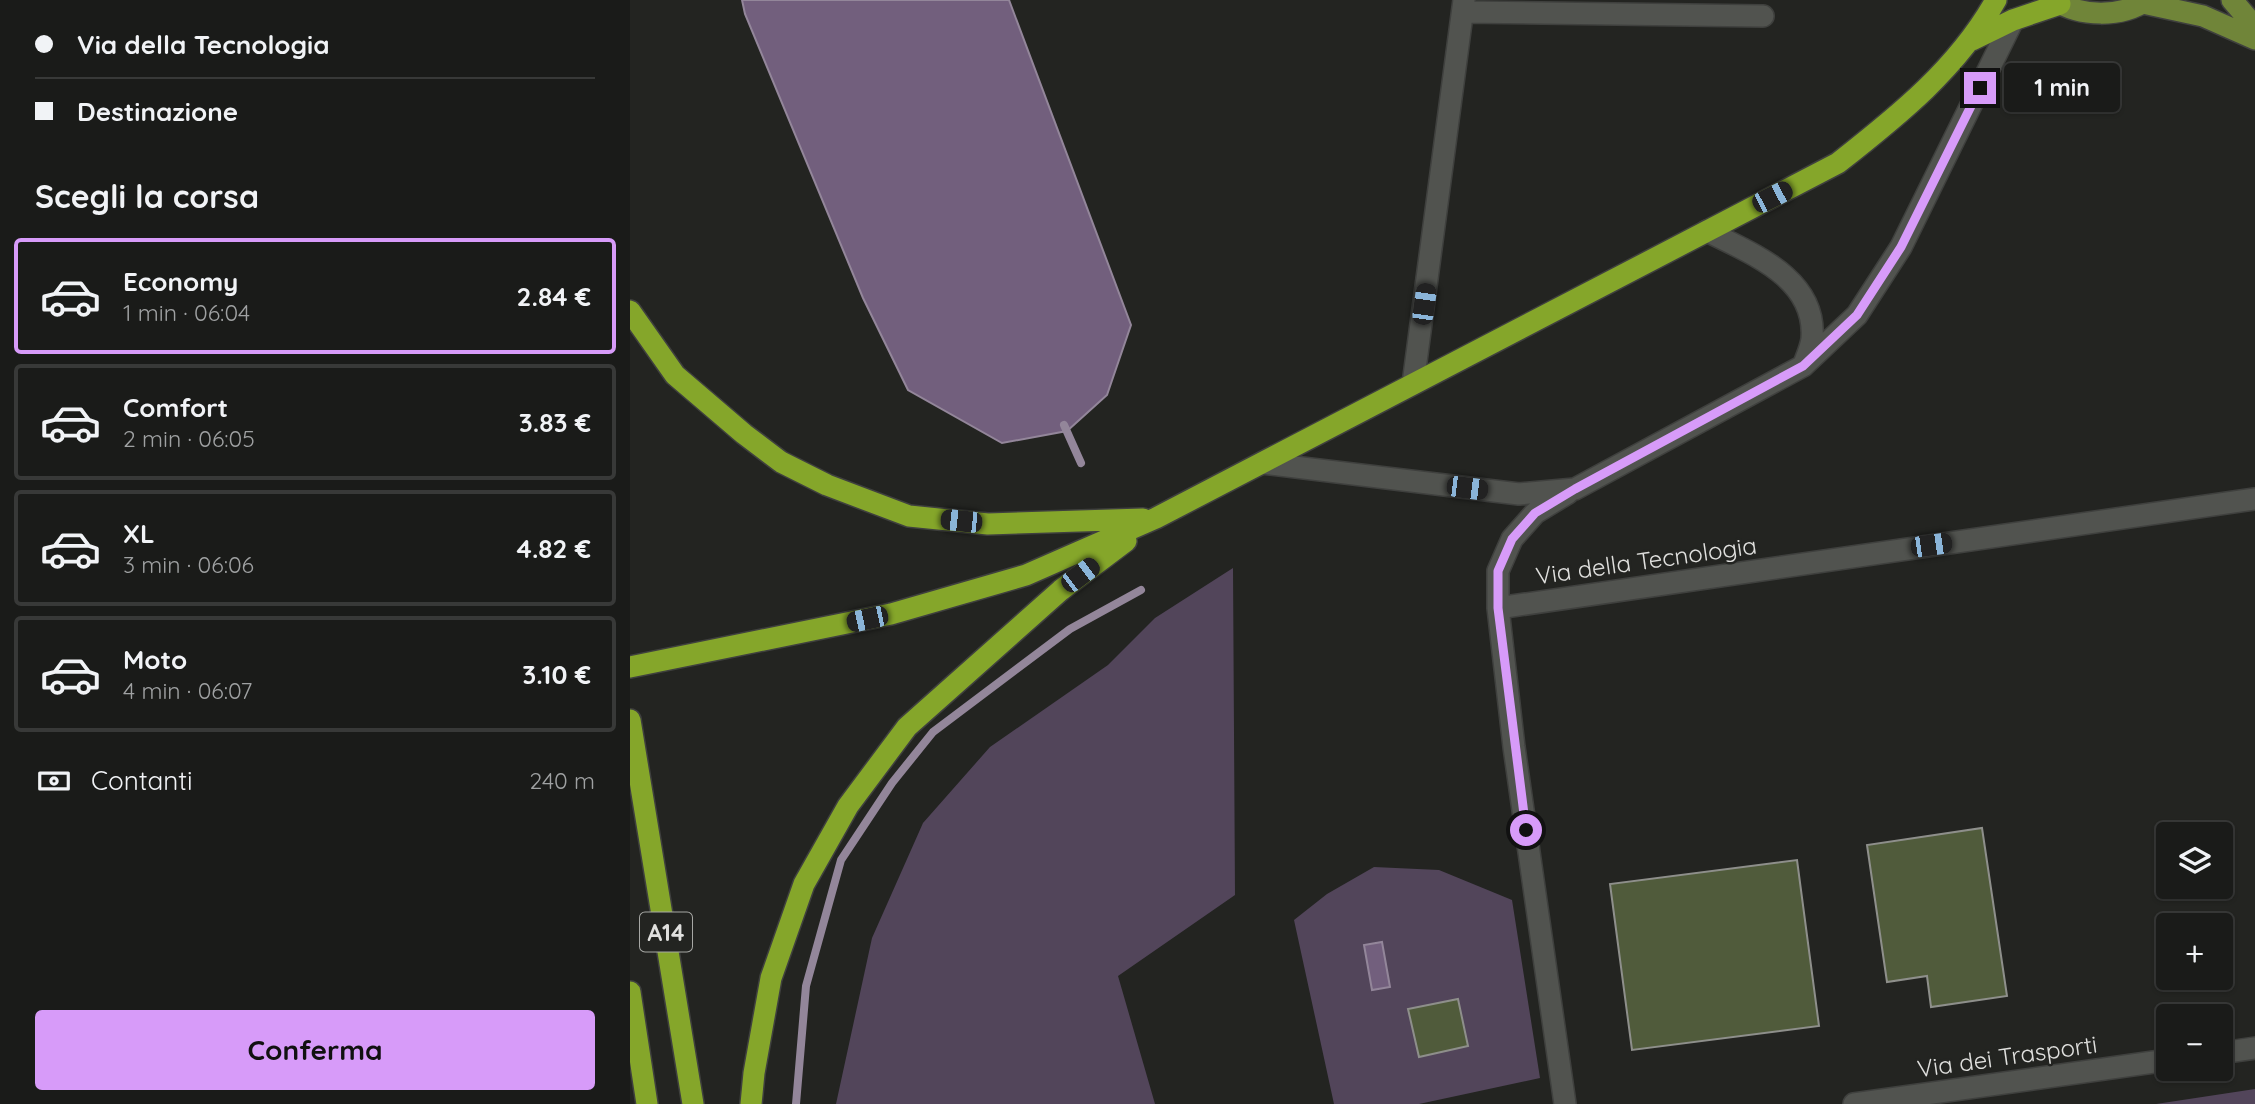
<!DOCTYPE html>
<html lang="it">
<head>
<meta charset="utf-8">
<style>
  body { margin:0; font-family:Quicksand,sans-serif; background:#232422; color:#f1f3f6; height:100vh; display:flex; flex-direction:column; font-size:26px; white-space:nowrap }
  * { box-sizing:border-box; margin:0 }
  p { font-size:23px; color:#9fa1a2 }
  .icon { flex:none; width:38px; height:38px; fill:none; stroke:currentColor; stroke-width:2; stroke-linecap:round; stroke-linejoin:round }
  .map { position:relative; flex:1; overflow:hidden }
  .side { display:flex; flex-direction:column; background:#1a1b19; width:630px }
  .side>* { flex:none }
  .top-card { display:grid; align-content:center; height:154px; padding:0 35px; background:#1a1b19 }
  .buttons { position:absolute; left:1526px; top:822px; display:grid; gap:14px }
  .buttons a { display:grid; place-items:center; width:77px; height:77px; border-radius:7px; background:#1a1b19; box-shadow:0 2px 5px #0004,0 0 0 2px #383938; font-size:35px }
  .end { position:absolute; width:32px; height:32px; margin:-16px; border:9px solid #d79bf9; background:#111; box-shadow:0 0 0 4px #111 }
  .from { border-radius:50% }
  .bubble { position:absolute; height:49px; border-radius:7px; background:#1a1b19; box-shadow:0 2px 5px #0004,0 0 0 2px #383938; font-size:23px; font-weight:700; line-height:49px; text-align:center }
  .car { position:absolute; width:21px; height:42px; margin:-21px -10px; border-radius:9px; box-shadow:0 0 5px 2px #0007; background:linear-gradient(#222 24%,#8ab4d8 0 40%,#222 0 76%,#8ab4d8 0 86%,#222 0) }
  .top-card b { display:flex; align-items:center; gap:24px; height:66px; font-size:26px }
  .top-card b+b { border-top:2px solid #383938 }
  .top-card i { width:18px; height:18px; background:#f1f3f6 }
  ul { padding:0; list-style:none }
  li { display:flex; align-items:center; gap:21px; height:116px; margin:0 14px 10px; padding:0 21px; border:4px solid #383938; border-radius:7px }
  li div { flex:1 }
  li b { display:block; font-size:26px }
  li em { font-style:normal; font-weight:700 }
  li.on { border-color:#d79bf9 }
  li>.icon { width:63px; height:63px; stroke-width:1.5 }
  h2 { padding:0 35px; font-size:32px; line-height:84px }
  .pay { display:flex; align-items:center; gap:18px; height:77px; padding:0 35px; font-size:26px }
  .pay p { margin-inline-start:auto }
  .cta { display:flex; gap:14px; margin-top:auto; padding:14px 35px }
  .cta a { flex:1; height:80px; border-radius:7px; background:#d79bf9; color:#111; font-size:28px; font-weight:700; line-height:80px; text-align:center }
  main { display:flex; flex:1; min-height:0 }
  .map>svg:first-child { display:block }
  .green { fill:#52455a; fill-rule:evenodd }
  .water { fill:#725f7d; stroke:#93869a; stroke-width:2 }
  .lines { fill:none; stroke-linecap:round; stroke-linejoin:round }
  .stream { stroke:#93869a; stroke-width:8 }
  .building { fill:#505b3b; stroke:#8e8f8b; stroke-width:2 }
  .minor-casing { stroke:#3f403e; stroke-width:24 }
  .major-casing { stroke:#3f403e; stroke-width:24 }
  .highway-casing { stroke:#3f403e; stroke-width:24 }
  .minor { stroke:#51534f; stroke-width:21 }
  .major { stroke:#708539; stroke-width:21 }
  .highway { stroke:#85a62a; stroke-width:21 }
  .route { stroke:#d79bf9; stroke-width:9 }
  .labels { text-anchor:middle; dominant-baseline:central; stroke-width:5; stroke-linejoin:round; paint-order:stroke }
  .shield { fill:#232421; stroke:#a7a8a5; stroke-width:2 }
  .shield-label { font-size:23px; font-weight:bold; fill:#e0e0de }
  .street-label { font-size:24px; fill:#e0e0de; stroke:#232421 }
</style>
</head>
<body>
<main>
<section class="side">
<div class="top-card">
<b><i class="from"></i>Via della Tecnologia</b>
<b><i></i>Destinazione</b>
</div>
<h2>Scegli la corsa</h2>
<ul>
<li class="on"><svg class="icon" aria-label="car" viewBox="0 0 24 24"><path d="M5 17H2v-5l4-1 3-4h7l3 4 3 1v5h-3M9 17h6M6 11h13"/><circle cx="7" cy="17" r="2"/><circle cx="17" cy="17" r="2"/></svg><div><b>Economy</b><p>1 min · 06:04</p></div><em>2.84 €</em></li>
<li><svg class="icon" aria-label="car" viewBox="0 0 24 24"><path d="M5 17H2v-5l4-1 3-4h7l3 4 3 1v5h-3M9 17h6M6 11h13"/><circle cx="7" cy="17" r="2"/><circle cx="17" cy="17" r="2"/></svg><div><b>Comfort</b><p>2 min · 06:05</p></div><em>3.83 €</em></li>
<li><svg class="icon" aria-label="car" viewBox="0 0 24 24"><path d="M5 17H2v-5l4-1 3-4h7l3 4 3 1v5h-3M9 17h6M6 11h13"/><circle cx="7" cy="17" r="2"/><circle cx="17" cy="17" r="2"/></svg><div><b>XL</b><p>3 min · 06:06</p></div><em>4.82 €</em></li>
<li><svg class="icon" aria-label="car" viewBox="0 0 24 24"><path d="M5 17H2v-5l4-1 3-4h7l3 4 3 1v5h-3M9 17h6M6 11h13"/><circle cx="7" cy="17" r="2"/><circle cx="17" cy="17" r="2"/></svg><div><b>Moto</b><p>4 min · 06:07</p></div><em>3.10 €</em></li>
</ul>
<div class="pay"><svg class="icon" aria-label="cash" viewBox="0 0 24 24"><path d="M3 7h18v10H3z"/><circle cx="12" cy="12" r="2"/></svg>Contanti<p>240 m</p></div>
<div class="cta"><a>Conferma</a></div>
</section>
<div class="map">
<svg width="1625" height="1104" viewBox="0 0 1625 1104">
  <rect width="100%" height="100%" fill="#232421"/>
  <path class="green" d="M603 568 605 895 488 976 525 1104H206L242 938 293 823 360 747 478 665 525 618Z
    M744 867 809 870 882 900 910 1078 789 1104H704L664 920 697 894ZM827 999 838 1046 789 1057 779 1009Z
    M1625 1089V1104H1526Z"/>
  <path class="water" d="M112 0H379L501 325 477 395 437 431 372 443 278 390 233 298 115 14Z
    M752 942 760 987 742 990 734 945Z"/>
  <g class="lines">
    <path class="stream" d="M434 425 451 463
      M166 1104 176 986 211 860 262 783 303 732 440 629 511 590"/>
  </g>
  <path class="building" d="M1352 828 1377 996 1301 1007 1297 976 1257 982 1237 845Z
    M1167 860 1189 1026 1002 1050 980 884Z
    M828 999 838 1046 789 1057 778 1009Z"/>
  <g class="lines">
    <defs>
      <path id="minor" d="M833 12 1133 16
        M1077 231C1122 254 1187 278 1182 339 1181 347 1177 356 1174 364
        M783 384 834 0
        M632 463 889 494 945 489 1173 366 1227 315 1271 247 1383 20
        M868 608V571L882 539 905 513 938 493
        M1591 1053 1625 1048
        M935 1104 884 747 868 608 1625 499
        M1224 1104 1538 1060"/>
      <path id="major" d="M1424 0C1450 17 1491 18 1517 0
        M1602 0 1625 27
        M1513 3 1573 16 1625 39"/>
      <path id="highway" d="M1342 40 1383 20 1430 4
        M0 311 45 375 114 434 151 462 197 485 279 516 358 524 513 519
        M0 667 261 614 396 575 526 518 1208 163C1268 116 1328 68 1366 0
        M0 720 63 1104
        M0 992 17 1104
        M121 1104 124 1073 141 978 174 884 218 806 277 727 431 590 496 541"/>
    </defs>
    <use href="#minor" class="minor-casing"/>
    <use href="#major" class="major-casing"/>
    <use href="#highway" class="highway-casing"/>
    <use href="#minor" class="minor"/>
    <use href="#major" class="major"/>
    <use href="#highway" class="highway"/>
  </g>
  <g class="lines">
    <path class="route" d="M896 830 868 608V571L882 539 905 513 945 489 1173 366 1227 315 1271 247 1350 88"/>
  </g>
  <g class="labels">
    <rect class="shield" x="10" y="912.5" width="52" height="39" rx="5"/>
    <g class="shield-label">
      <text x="36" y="932">A14</text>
    </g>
    <g class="street-label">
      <text transform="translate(1016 560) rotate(-8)">Via della Tecnologia</text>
      <text transform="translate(1377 1056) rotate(-8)">Via dei Trasporti</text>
    </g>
  </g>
</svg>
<div class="buttons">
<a><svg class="icon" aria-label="layers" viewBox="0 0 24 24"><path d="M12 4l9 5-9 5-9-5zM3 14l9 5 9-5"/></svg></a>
<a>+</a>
<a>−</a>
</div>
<i class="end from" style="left:896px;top:830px"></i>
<i class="end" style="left:1350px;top:88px"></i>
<div class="bubble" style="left:1374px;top:63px;width:116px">1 min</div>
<i class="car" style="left:1142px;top:197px;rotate:63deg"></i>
<i class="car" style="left:794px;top:304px;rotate:8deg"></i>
<i class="car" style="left:837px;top:488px;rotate:97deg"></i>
<i class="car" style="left:331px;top:521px;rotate:276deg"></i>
<i class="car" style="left:1301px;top:545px;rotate:82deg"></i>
<i class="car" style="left:450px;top:575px;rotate:53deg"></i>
<i class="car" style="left:237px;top:619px;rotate:258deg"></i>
</div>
</main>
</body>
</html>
